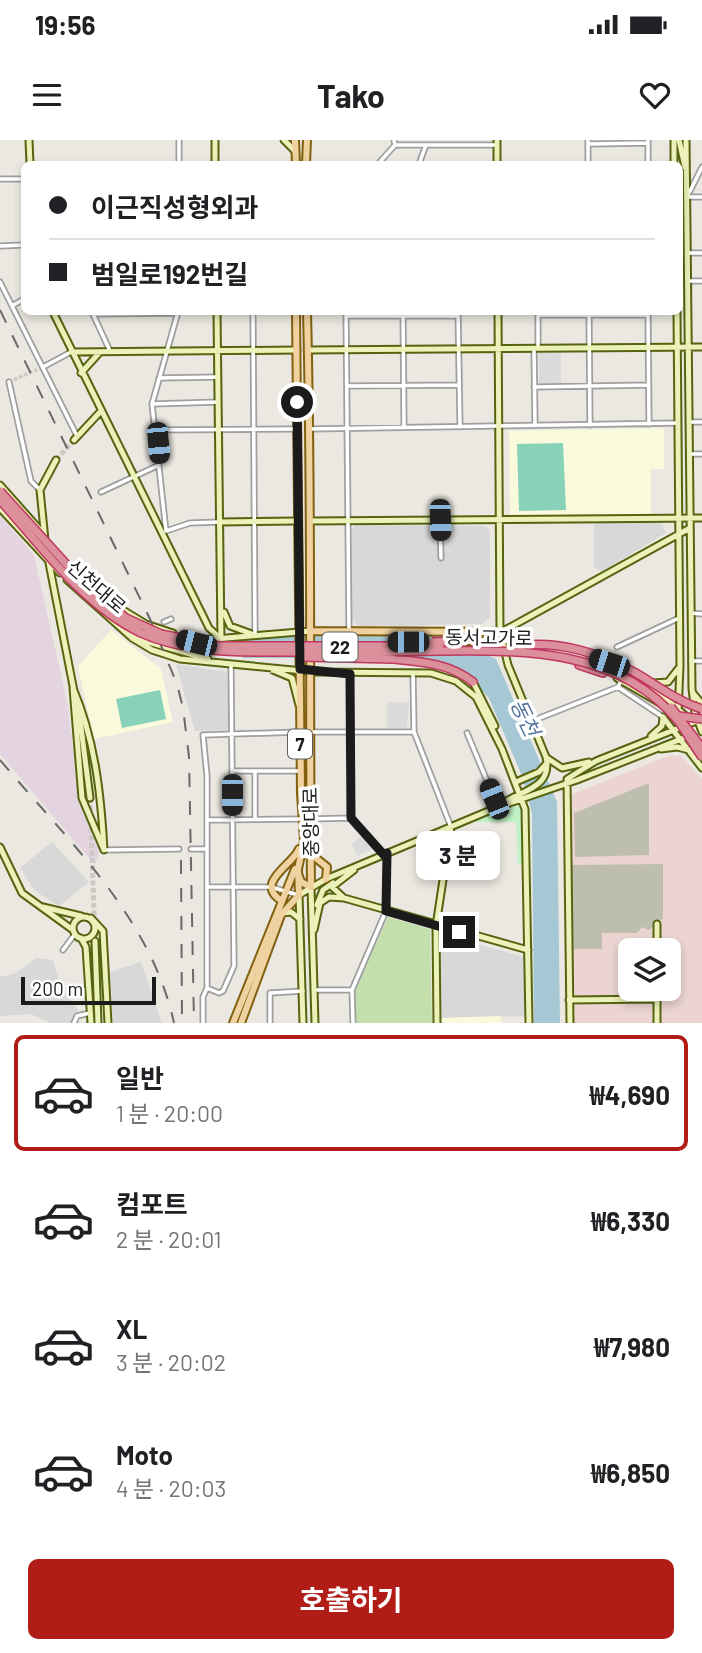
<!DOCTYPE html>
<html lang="ko">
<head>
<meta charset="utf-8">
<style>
  body { margin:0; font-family:Barlow,"Noto Sans KR",sans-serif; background:#f2f2f2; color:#202124; height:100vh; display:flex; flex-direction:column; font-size:26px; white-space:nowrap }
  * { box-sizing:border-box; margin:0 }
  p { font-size:23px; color:#757577 }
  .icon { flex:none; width:38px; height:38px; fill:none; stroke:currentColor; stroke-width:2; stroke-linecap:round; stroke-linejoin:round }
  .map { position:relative; height:883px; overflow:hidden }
  .side { display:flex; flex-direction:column; background:#fff; flex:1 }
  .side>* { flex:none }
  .hud { position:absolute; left:21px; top:21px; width:662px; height:154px; border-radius:10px; box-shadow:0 4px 10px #0003; display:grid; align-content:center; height:154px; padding:0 28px; background:#fff }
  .fabs { position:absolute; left:618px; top:798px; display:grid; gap:14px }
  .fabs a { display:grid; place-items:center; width:63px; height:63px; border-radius:10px; background:#fff; box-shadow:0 4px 10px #0003; font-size:35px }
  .scale { position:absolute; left:21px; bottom:18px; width:135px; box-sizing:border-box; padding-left:7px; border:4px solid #1b1b1b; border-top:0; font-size:19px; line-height:24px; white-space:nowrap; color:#1b1b1b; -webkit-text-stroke:5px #fff; paint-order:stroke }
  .end { position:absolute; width:32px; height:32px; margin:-16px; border:9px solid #1b1b1b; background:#fff; box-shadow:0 0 0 4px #fff }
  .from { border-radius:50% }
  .bubble { position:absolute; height:49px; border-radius:10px; background:#fff; box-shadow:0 4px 10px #0003; font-size:23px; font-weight:700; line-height:49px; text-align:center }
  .car { position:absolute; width:21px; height:42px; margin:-21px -10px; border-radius:9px; box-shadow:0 0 5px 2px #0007; background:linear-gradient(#222 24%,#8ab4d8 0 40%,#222 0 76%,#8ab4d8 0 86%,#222 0) }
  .hud b { display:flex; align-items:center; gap:24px; height:66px; font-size:26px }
  .hud b+b { border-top:2px solid #e0e0e0 }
  .hud i { width:18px; height:18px; background:#202124 }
  ul { padding:12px 0 0; list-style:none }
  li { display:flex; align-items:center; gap:21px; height:116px; margin:0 14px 10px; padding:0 14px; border:4px solid transparent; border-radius:10px }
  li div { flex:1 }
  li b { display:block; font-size:26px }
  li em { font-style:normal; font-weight:700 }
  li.current { border-color:#af1d16 }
  li>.icon { width:63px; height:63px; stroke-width:1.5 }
  .cta { display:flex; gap:14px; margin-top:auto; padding:14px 28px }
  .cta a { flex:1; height:80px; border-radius:10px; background:#af1d16; color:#fff; font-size:28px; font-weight:700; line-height:80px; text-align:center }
  .status { display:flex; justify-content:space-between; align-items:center; height:49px; padding:0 35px; background:#fff; direction:ltr }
  .status svg { height:19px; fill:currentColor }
  header { display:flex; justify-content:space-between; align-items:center; height:91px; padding:0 28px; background:#fff; font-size:32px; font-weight:700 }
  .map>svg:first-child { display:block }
  .residential { fill:#d9d8d8 }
  .commercial { fill:#ebd4d1; fill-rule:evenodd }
  .industrial { fill:#e3d4e0 }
  .education { fill:#f9fadb }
  .construction { fill:#bebeae }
  .grass { fill:#c3e0ac }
  .park { fill:#c1f2c7 }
  .pitch { fill:#87d2b9 }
  .parking { fill:#dbdbdb }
  .water { fill:#a6c8d4 }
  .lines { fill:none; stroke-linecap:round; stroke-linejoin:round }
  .street-tunnel { stroke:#ccc9c3; stroke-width:3.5; stroke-dasharray:3.5 2; stroke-linecap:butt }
  .secondary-tunnel { stroke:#ccc9c3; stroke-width:5; stroke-dasharray:5 2.5; stroke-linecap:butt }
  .street-casing { stroke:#9f9f9f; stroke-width:7 }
  .secondary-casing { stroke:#566310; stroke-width:9 }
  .primary-casing { stroke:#816110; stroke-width:10 }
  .highway-casing { stroke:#c03760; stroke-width:10 }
  .street { stroke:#fff; stroke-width:3.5 }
  .secondary { stroke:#ecf1b9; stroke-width:5 }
  .primary { stroke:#f0d2a1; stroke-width:6 }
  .highway { stroke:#db909b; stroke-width:7 }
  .rail { stroke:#696969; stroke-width:2; stroke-dasharray:14 14; stroke-linecap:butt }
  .highway-bridge-casing { stroke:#c03760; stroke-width:10; stroke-linecap:butt }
  .highway-bridge { stroke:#db909b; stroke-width:7 }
  .route { stroke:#1b1b1b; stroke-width:9 }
  .labels { text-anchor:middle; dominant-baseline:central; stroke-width:7; stroke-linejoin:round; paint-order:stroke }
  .shield { fill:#fff; stroke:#5f5f5f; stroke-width:2 }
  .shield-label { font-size:18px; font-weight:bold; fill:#1b1b1b }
  .street-label { font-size:19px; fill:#1b1b1b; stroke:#fff }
  .water-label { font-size:21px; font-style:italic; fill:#53759e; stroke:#fff }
</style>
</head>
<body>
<div class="status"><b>19:56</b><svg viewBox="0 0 49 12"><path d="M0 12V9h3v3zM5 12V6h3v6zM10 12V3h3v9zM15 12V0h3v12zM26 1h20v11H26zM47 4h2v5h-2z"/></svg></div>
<header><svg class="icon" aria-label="menu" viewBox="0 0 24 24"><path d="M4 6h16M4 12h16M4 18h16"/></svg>Tako<svg class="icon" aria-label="heart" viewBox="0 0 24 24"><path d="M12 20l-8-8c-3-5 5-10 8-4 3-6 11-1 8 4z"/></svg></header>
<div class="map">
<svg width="702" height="883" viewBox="0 0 702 883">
  <rect width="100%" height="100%" fill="#ebe8e1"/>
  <path class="residential" d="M594 382H661L666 393 602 431 594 428Z
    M356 385 486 386 490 391V477L482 484 358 486 352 479V390Z
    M176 524 227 532 230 590 195 591Z
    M52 702 89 742 59 766 35 751 20 728Z
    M443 795 525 817V876L441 878 440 798Z
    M36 818 53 820 61 848 78 870 73 883H50L31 874 0 876V837L16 833Z
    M141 822 162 883H113L110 832Z"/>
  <path class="commercial" d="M670 615 681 616 702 639V883H573L570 655ZM630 810H668V849H630Z"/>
  <path class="industrial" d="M0 375 34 415 68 566 79 662 100 711 95 725 0 614Z"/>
  <path class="education" d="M664 288V329H651V375L510 377 509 291Z
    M111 490 161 529 173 582 94 599 78 526Z
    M501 876V883H441V878Z"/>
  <path class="construction" d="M649 643V715L575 717 574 673Z
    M663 724V778L649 790 642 787 637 793H602V809H572V725Z"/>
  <path class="grass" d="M388 777 430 789 432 883H355V849Z"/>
  <path class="park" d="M518 665 522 671 524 724H518L516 682H471Z"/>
  <path class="pitch" d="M563 303 566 370 519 371 517 304Z
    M160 550 166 579 122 588 116 559Z"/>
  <path class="parking" d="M539 213H561V243H539Z
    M387 562H409L407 588H387Z
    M362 694 375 708 357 716 352 704Z"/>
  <path class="water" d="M243 496H445L496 519 557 662 560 883H534L532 673 522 636 489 558 465 533 436 521 396 518H243Z"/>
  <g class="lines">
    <path class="street-tunnel" d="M9 242 43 227"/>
    <path class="secondary-tunnel" d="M56 320 74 300
      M90 658 95 801"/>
    <defs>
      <path id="street" d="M179 0V24
        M648 0V24
        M589 4 648 3
        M395 5H497
        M378 24 395 5 394 0
        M419 24 426 5
        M588 24V0
        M702 27 687 57H702
        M0 39H24
        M0 106 24 105
        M688 113H702
        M688 141H702
        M0 142 77 296
        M12 166 24 159
        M92 172 110 211
        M253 172 255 494
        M346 172 349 491
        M403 172 404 287
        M458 172 460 286
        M538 172V208
        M589 172 590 285
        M648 172 649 284
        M93 174 178 173
        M538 175H648
        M346 176H458
        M534 208 535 285
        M43 227 71 212
        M159 238 218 237
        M9 242 31 341 40 350
        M347 246 459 245
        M534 247 649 245
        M152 264 218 262
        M690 282H702
        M309 289 678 283
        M156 290 297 289
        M690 314H702
        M101 352 159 325
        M440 380 441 418
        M166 391 152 264 178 172
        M166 391 190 383 220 382
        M691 473 702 474
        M164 482 171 479
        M617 507 679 478
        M691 521H702
        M413 533 414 592 451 687
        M350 534 351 678 384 715
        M618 547 663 577
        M532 581 618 547 621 541
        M311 592H414
        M467 593 498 667
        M232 631H300
        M255 679V631
        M311 679 351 678
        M207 680 302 679
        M191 709H207
        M104 710 179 709
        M207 747H271L298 755
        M63 810 75 794
        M207 848 219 853 223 851 234 826 231 524
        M314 850H352
        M74 883 77 876 90 873
        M203 883V857L207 848V636L203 595 300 592
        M270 883V853L303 851
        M353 883 352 850 386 771 387 714"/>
      <path id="secondary" d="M29 0 30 24
        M215 0V24
        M284 0 295 11
        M497 0V24
        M674 0V24
        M679 0 685 27
        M686 0 692 549 695 573 702 592
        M53 172 209 488 221 499
        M217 172 221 499
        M498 172 500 492 508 525 546 617C553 649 520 650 500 665
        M677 172 680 526 678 575
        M308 210 702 207
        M71 212 297 210
        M81 233 100 212
        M74 300 101 271
        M0 345 40 390
        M0 368 60 433
        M311 381 702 378
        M220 382 298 381
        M45 400 40 350 56 320
        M49 423 81 587 90 658
        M72 426 100 453
        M67 440 132 498 152 510 180 519 314 532 431 533 456 541 476 557 502 609 525 669 529 883
        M113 464 146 484 173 493
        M224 472 230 486 252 494
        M128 492 148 502 208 519
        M500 492 529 504
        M203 500 311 491
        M485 501 690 388
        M485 501 504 509
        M612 525 661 554 687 577
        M273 530 292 538 299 565
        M617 538 660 563
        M473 542 495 586
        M653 543 668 542 678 529
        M73 548C95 600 101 654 104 710L82 658Z
        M693 553 702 564
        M663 577 702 628
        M651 596 662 586 663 577
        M661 609 677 607 689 610
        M547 618 562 628 589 622
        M516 642 539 632 547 623
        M0 707 22 753 73 790
        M311 747 315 883
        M344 758 528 810
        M317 765 323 750 333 743
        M43 767 81 776
        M282 773 291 772 300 779
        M73 788a11 11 0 1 1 22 0a11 11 0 1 1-22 0Z
        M91 778 103 791 108 883
        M657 784V810
        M314 790 320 763 329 757 344 758 332 747 354 730
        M81 798 86 807 91 883
        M95 801 98 883
        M657 849V883
        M569 860 657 859
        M303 883 299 755 326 739 498 667 577 640 689 596
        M437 883 436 786 451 687
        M570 883 567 639 596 621 699 580"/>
      <path id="primary" d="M295 0 296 24
        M306 24 307 0
        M311 491 500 492
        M459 501H485
        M312 715 327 727 326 739
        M299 736 301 742 311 747C309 555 312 363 307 172
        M282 761C253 743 293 725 299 709
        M233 883 295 729
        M241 883 281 775 299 755 298 729 304 701 301 653 296 172"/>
      <path id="highway" d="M393 519C423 522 449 523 473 542
        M579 525 603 533"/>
    </defs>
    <use href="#street" class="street-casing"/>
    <use href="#secondary" class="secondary-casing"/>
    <use href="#primary" class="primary-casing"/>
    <use href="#highway" class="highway-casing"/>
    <use href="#street" class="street"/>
    <use href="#secondary" class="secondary"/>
    <use href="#primary" class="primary"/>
    <use href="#highway" class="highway"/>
    <path class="rail" d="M0 170 150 479 177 544 183 568 189 617 194 883
      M0 620C68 701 151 777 174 883
      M181 720 182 883"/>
    <defs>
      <path id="highway-bridge" d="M0 351 88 448 126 478 161 494 219 506H440
        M0 360C42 407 83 465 141 493 186 513 234 512 281 512 334 512 387 512 440 511 525 510 620 509 679 582 687 593 694 606 702 617
        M432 502 459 501
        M517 506C557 500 601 513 636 533 658 546 677 561 702 569
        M301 517 393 519
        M671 567 702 608
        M679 576 702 579"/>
    </defs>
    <use href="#highway-bridge" class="highway-bridge-casing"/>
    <use href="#highway-bridge" class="highway-bridge"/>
  </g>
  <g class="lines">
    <path class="route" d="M297 262 300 529 350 534 351 678 384 715 387 713 386 771 459 792"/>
  </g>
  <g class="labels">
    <g class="shield">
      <rect x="322.5" y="492.5" width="35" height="29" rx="5"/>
      <rect x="288" y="589.5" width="24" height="29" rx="5"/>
    </g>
    <g class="shield-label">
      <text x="340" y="507">22</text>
      <text x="300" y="604">7</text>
    </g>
    <g class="street-label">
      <text transform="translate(97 446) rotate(41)">신천대로</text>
      <text transform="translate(489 497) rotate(1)">동서고가로</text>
      <text transform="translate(310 682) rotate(-91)">중앙대로</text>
    </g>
    <g class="water-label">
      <text transform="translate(526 577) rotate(64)">동천</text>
    </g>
  </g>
</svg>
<div class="fabs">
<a><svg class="icon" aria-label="layers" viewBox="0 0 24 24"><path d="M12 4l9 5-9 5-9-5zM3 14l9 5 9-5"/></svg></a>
</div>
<div class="scale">200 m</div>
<i class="end from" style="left:297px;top:262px"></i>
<i class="end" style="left:459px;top:792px"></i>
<div class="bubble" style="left:416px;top:691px;width:84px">3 분</div>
<i class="car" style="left:158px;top:303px;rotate:175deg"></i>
<i class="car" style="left:440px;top:380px;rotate:178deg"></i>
<i class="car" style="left:408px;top:502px;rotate:270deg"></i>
<i class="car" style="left:196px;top:503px;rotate:284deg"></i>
<i class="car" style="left:609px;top:523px;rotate:288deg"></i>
<i class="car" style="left:232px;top:655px;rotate:180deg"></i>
<i class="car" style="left:494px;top:659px;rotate:338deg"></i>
<div class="hud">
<b><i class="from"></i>이근직성형외과</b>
<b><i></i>범일로192번길</b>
</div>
</div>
<section class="side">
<ul>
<li class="current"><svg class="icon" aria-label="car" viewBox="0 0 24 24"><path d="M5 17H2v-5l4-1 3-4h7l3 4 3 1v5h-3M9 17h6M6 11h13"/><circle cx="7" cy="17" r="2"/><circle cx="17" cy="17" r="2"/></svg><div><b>일반</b><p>1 분 · 20:00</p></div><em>₩4,690</em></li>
<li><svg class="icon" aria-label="car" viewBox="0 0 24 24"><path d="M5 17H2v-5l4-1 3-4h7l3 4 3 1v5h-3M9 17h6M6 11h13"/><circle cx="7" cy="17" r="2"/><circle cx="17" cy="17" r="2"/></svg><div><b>컴포트</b><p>2 분 · 20:01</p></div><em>₩6,330</em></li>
<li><svg class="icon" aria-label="car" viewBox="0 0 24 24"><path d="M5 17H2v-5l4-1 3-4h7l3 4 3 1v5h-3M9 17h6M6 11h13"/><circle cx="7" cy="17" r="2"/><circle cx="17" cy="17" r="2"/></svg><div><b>XL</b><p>3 분 · 20:02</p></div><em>₩7,980</em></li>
<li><svg class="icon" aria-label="car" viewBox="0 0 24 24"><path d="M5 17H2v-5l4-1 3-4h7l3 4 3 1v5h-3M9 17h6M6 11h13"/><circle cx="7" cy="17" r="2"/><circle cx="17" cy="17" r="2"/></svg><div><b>Moto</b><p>4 분 · 20:03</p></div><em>₩6,850</em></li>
</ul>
<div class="cta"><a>호출하기</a></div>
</section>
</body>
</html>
